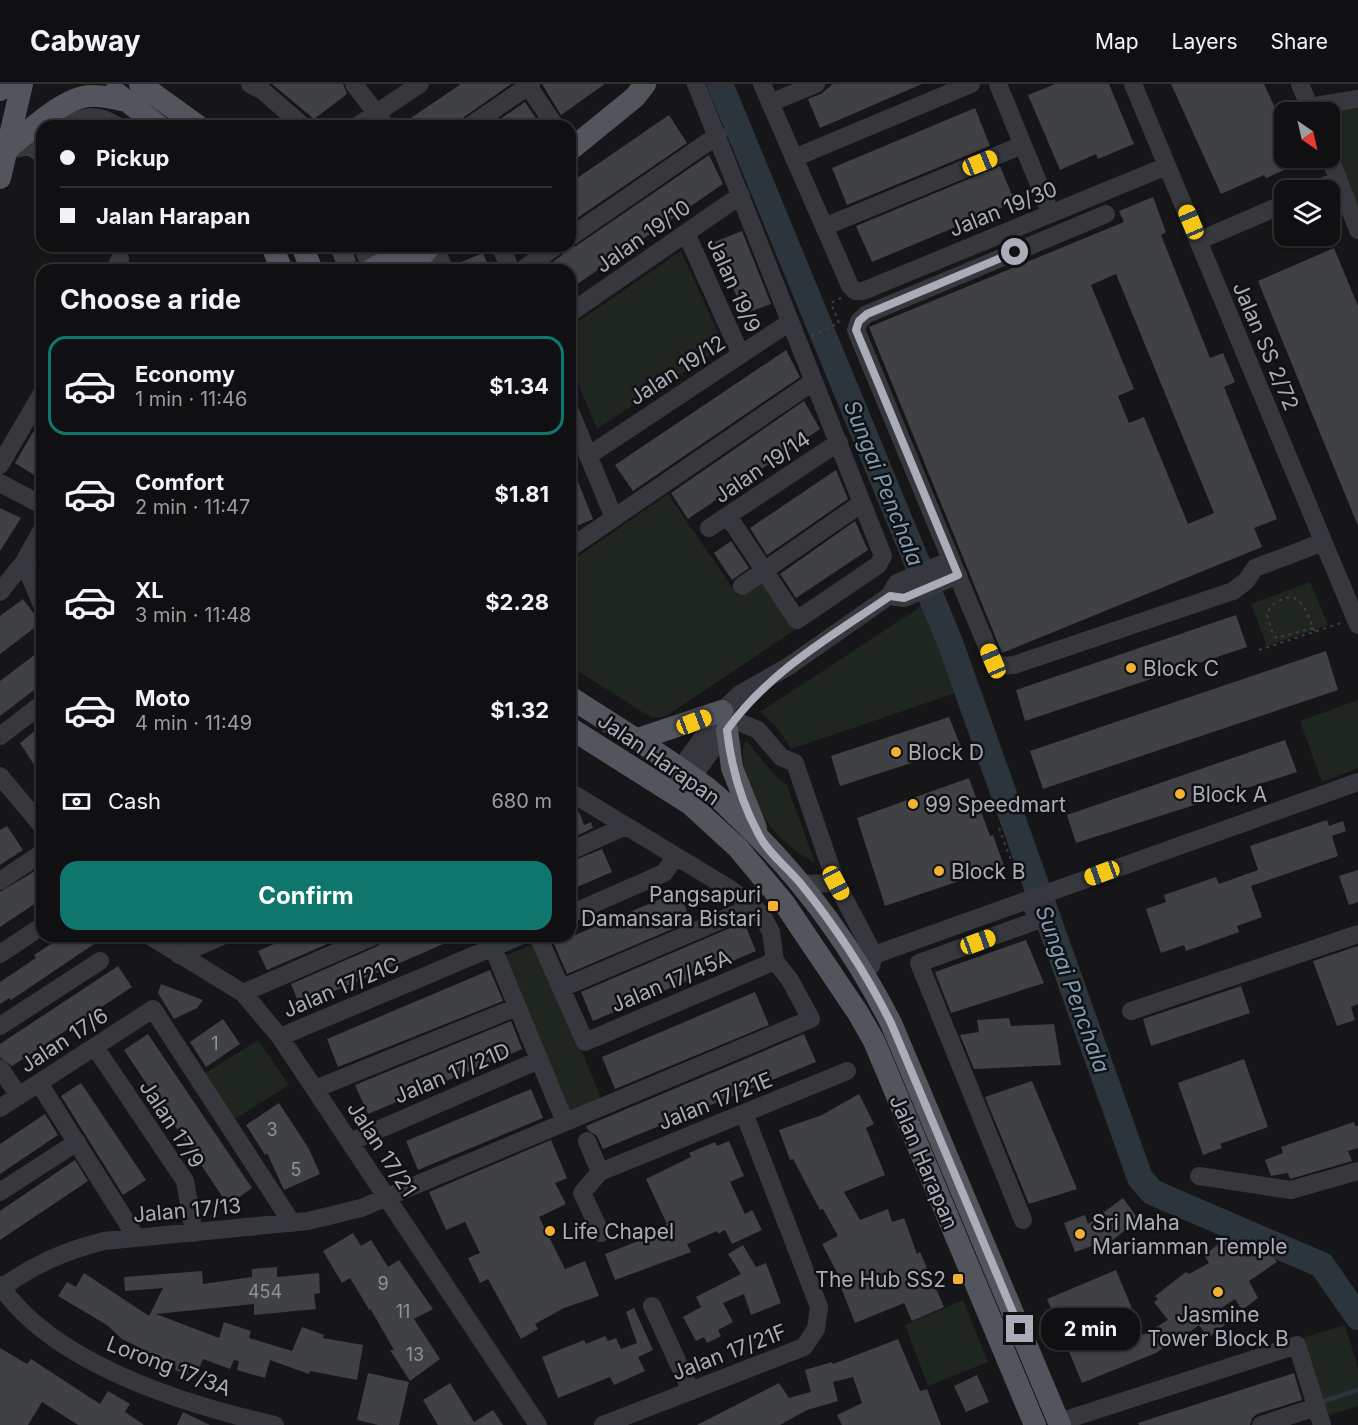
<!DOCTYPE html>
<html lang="en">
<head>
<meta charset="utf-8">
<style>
  body { margin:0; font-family:Inter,sans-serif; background:#19191b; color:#f1f3f6; height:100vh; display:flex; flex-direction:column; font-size:22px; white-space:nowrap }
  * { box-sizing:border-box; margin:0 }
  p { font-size:20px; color:#9c9d9f }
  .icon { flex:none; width:33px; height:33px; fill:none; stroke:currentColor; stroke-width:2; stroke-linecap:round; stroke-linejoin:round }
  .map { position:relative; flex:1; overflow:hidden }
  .side { position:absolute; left:36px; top:180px; width:540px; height:678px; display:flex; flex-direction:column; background:#101012; border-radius:18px; box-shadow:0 2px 4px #0004,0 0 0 2px #303032 }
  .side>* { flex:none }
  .top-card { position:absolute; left:36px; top:36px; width:540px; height:132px; border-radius:18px; box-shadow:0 2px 4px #0004,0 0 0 2px #303032; display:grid; align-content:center; height:132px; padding:0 24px; background:#101012 }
  .needle { width:39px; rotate:146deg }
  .controls { position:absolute; left:1274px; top:18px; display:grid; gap:12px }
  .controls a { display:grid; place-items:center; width:66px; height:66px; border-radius:12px; background:#101012; box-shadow:0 2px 4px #0004,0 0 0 2px #303032; font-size:30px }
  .end { position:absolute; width:27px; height:27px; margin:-14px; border:8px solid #a8adb8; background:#111; box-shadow:0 0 0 3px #111 }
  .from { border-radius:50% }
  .bubble { position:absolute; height:42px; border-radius:18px; background:#101012; box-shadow:0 2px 4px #0004,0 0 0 2px #303032; font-size:20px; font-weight:700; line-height:42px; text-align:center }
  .car { position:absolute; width:18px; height:36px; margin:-18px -9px; border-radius:8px; box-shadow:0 0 4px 2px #0007; background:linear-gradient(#f5c518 24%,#345 0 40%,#f5c518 0 76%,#345 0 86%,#f5c518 0) }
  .top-card b { display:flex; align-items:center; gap:21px; height:57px; font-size:22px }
  .top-card b+b { border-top:2px solid #303032 }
  .top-card i { width:15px; height:15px; background:#f1f3f6 }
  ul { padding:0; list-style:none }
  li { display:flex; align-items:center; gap:18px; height:99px; margin:0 12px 9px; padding:0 12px; border:3px solid transparent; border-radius:18px }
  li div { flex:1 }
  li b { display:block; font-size:22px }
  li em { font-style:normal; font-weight:700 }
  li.current { border-color:#0f766e }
  li>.icon { width:54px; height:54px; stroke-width:1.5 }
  h2 { padding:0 24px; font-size:27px; line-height:72px }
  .pay { display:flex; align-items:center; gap:15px; height:66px; padding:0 24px; font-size:22px }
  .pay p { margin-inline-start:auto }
  .cta { display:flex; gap:12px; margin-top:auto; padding:12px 24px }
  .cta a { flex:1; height:69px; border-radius:18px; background:#0f766e; color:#fff; font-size:24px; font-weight:700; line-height:69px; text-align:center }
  header { display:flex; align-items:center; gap:36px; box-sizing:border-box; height:84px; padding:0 30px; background:#101012; border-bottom:2px solid #303032 }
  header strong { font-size:28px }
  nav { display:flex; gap:33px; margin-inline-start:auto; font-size:21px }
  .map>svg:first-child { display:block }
  .green { fill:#1e261f }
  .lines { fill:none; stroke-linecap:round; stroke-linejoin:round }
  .stream { stroke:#2c353c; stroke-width:4.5 }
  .river { stroke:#2c353c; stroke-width:26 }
  .building { fill:#404145; fill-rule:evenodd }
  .path { stroke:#3d3f44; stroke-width:2; stroke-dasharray:3 4.5; stroke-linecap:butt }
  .minor { stroke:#37383d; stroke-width:18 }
  .major { stroke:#53555c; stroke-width:22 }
  .route { stroke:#a8adb8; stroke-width:8 }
  .poi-dot { fill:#f2b134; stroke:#111113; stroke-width:2 }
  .labels { text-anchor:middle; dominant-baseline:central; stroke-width:5; stroke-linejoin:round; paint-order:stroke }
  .number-label { font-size:18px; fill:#8e929b }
  .street-label { font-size:21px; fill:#a8adb8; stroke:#111113 }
  .poi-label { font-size:21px; fill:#a8adb8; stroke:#111113; text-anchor:start }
  .water-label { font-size:22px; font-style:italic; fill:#7f9bb3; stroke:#111113 }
</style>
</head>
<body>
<header>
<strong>Cabway</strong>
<nav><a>Map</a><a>Layers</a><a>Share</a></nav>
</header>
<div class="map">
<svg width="1358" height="1341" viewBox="0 0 1358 1341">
  <rect width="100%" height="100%" fill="#161618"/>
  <path class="green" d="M1358 24V129L1329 55V29Z
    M681 167 724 262 597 345 570 280V243Z
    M668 410 738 512 763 495 796 545 666 632 652 634 570 582V478Z
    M1310 498 1328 541 1267 562 1251 520Z
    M925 520 959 608 791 665 777 643 760 628Z
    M1358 616V684L1322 698 1300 637Z
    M746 656 774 691 787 701 815 779C779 761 746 720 743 678 743 670 742 662 746 656Z
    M537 859 602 1016 568 1030 502 873Z
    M258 956 289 1001 233 1036 204 990Z
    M963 1216 988 1278 928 1302 905 1241Z
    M1345 1241 1358 1284V1322L1326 1332 1302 1254Z"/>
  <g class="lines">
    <path class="stream" d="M1321 1318 1358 1306"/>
    <path class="river" d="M720 0 951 561 1140 1094 1152 1108 1322 1181 1358 1233"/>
  </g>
  <path class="building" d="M272 0H343L347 10 314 35Z
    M461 0H511L464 33 459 42H399Z
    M542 0H605L561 31Z
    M833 0H922L820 44 808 15 821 10Z
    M1055 0H1109L1134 60 1098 75 1096 70 1060 86 1028 11Z
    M1171 0H1264L1284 44V74H1312L1266 94 1264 91 1221 110Z
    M525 18 541 42H490Z
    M975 24 990 62 847 121 832 84Z
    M669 31 687 59 570 139V99Z
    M709 71 723 100 570 205V186H542L562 171 567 165 576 162Z
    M1000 82 1015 118 872 178 856 142Z
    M1153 113 1166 148 1161 151 1210 274 1223 269 1235 298 1224 303 1277 435 1254 444 1262 463 1002 569 869 243 1124 138 1119 127ZM1116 190 1214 429 1188 440 1144 333 1129 339 1118 312 1134 305 1091 201Z
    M742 147 771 220 744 230 714 158Z
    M329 162H351L356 177 338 184Z
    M1334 164 1358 222V442L1258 197Z
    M483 169 490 186H455L454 181Z
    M786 266 800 293 633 407 615 381Z
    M804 317 820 345 688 435 671 409Z
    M42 333V396L15 379Z
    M570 378 593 435 570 445Z
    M836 386 848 415 767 471 750 444Z
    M0 424 21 434 0 467Z
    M855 437 868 466 796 514 780 490Z
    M731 457 749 484 732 496 714 469Z
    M23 515 41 539 0 570V532Z
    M1236 531 1247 563 1025 637 1016 606Z
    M1326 567 1338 606 1043 705 1030 667Z
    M37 569 42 576V600L0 632V597Z
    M949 633 961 663 840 702 831 672Z
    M42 641V693L20 659Z
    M1285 656 1297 688 1076 759 1067 731Z
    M969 694 990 752 993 751 1004 782 885 822 857 734Z
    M579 728 584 741 591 738 593 744 570 755V732Z
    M1327 736 1329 742 1343 737 1346 747 1332 752 1338 772 1251 802 1262 833 1237 842 1239 848 1186 867 1184 861 1161 869 1146 825 1166 818 1164 811 1216 793 1219 800 1258 786 1250 762Z
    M7 742 23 766 0 781V746Z
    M602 765 612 788 570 806V778Z
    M1358 786V818L1349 821 1339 792Z
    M35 787 42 797V815L0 843V808Z
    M679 807 691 837 567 890 554 860Z
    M744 838 756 867 593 937 581 908Z
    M63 852H106L11 916 9 914 0 920V898L36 874 34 871Z
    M292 852H346L267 886 258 867Z
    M385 852H462L300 922 291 900 378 862Z
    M1026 856 1044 899 951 929 935 888Z
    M1358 862V920L1351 923 1355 936 1337 942 1313 877Z
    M118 882 132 903 12 982 0 973V960Z
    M490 886 503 917 338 983 327 955Z
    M161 900 203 916 197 924 174 935 158 909Z
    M1241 902 1250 929 1151 962 1143 935Z
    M755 908 769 941 615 1005 602 973Z
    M1009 934 1011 942 1054 940 1061 981 974 985 960 951 979 948 977 936Z
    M223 935 240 960 206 983 190 958Z
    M511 937 522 965 368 1030 355 1001Z
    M148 950 252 1104 228 1121 124 966Z
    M804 950 816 978 603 1065 597 1052 588 1046 586 1042Z
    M1244 975 1268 1043 1220 1060 1222 1064 1203 1071 1178 999Z
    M1032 997 1077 1105 1029 1120 985 1013Z
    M81 999 146 1096 123 1111 61 1012Z
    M531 1005 543 1034 418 1086 406 1057Z
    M859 1010 874 1040 866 1044 885 1091 844 1108 860 1136 888 1125 892 1138 904 1134 917 1170 920 1168 944 1223 912 1237 904 1219 855 1239 837 1193 839 1192 822 1160 838 1152 823 1125 820 1126 793 1075 790 1076 779 1046 822 1031Z
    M279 1019 309 1065 320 1090 284 1106 267 1069 265 1071 246 1041Z
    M45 1030 58 1051 0 1090V1060Z
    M1354 1038 1355 1042H1358V1064L1348 1067 1352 1077 1290 1095 1288 1089 1271 1092 1265 1076 1283 1069 1281 1063Z
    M551 1056 567 1094 555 1099 566 1120 539 1133 565 1185 585 1177 599 1212 564 1224 535 1240 538 1245 521 1255 488 1195 480 1199 468 1174 480 1169 465 1138 446 1146 429 1108Z
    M729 1057 744 1092 730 1098 745 1130 752 1126 762 1146 732 1160 725 1146 718 1150 717 1147 687 1160 691 1168 615 1196 605 1170 656 1150 654 1145 667 1140 646 1095 691 1073 689 1069 715 1058 717 1062Z
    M75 1076 88 1097 0 1156V1127Z
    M1123 1114 1139 1136 1107 1160 1104 1155V1158L1075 1168 1064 1139 1085 1131 1088 1140Z
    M353 1149 361 1162 371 1156 388 1183 399 1176 433 1225 414 1235 440 1275 410 1297 390 1266H394L370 1224V1227L350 1194 342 1199 323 1167Z
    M1224 1156H1238L1247 1169 1258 1164 1269 1167 1277 1178 1249 1197 1258 1214 1242 1226 1235 1215 1216 1228 1225 1241 1208 1254 1199 1241 1172 1261 1170 1259 1156 1269 1082 1299 1047 1215 1116 1186 1143 1251 1168 1236 1154 1218 1158 1215 1155 1212 1186 1188 1189 1190 1209 1179 1204 1171Z
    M743 1161 756 1183 766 1179 781 1219 751 1231 744 1210 723 1219 733 1238 718 1246 721 1252 707 1259 704 1253 696 1257 683 1233 701 1223 696 1213 741 1190 728 1170Z
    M277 1183V1193L319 1189 320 1209 314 1210 316 1225 254 1231V1220L156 1230 219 1254 224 1238 251 1247 249 1254 292 1267 302 1243 324 1251 323 1254 363 1261 357 1296 310 1287 309 1290 270 1276 265 1294 237 1286 239 1277 234 1276 230 1285 203 1275 199 1285 190 1282 187 1291 175 1286 176 1282 122 1255 107 1241 58 1212 67 1198 76 1203 84 1189 149 1232 163 1204 125 1207 124 1193 202 1187 203 1200 252 1193V1185Z
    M634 1224 653 1266 638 1273 645 1287 614 1301 610 1293 558 1314 542 1273 584 1256 586 1260 605 1252 608 1257 616 1254 621 1265 637 1259 626 1228Z
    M898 1255 920 1307 927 1305 941 1341H842L837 1331 862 1319 853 1293 833 1298 838 1317 807 1326 780 1341H697L779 1299 789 1314 811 1308 805 1286 832 1278 833 1280Z
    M0 1264 27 1280 31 1275 100 1320 108 1307 130 1320 125 1328 144 1341H78L42 1318 28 1341H0Z
    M368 1289 409 1298 399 1341H378L357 1336Z
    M1294 1289 1302 1316 1257 1330 1252 1334 1250 1341H1139L1138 1339Z
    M977 1291 989 1318 966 1328 954 1302Z
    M450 1299 474 1338 493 1326 503 1341H438L423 1316Z
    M183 1328 210 1341H177Z"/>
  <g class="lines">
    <path class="path" d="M812 252 839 239 831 219 841 214
      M1313 544 1277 554 1273 551 1267 531C1269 524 1273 520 1279 517 1301 503 1308 533 1315 548
      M1259 566 1341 539
      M999 744 1017 792"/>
    <path class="minor" d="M250 0 263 7 303 42
      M354 0 386 42
      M527 0 555 42
      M696 0 883 472 878 481 797 536 728 432
      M762 0 850 202 855 207H863L1167 82
      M998 0 1051 130
      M1133 0 1358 541
      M1300 0 1312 28
      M770 19 816 0
      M1309 23 1358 15
      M66 42C83 30 99 30 117 42
      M357 42 420 0
      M470 42 531 0
      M5 67 29 62 42 70
      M1329 72 1358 146
      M794 74 971 0
      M1315 106 1338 96
      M1106 130 867 230 859 237 856 246 993 577 1002 582 1014 581 1233 507 1246 497 1255 484 1323 458
      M824 143 1022 61
      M686 149 741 271
      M570 153 718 51
      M1198 157 1284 120
      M362 162 372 186
      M435 162 444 186
      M500 162 511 186
      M114 186 120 175
      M522 186 556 162
      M570 229 741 111
      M570 327 614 434
      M588 372 790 238
      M0 381 42 309
      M0 399 42 421
      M709 444 839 358
      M570 464 814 297
      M24 478 42 521
      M742 502 862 419
      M0 508 24 478 42 446
      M889 512 904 514 958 491
      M734 636 758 646 781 673 795 679 836 799 874 871 871 882
      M0 652 42 620
      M0 692 42 742
      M673 695 722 627 740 610 789 582 889 512 897 499 951 476
      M685 703 731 640
      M570 767 626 742
      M0 797 42 769
      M801 800 836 799
      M570 830 664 789 676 772
      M150 852 243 909 280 953 538 1341
      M538 852 585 958 775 877
      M493 864 565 1038
      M0 870 42 842
      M179 871 222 852
      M874 871 1358 698
      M562 904 754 822
      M243 909 374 852
      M1131 927 1358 850
      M0 942 100 877
      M280 953 520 852
      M95 963 185 1097 194 1149
      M0 984 19 1012
      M39 999 136 1153
      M315 1005 517 923
      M0 1024 153 925 292 1139
      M587 1057 600 1088
      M350 1058 539 976
      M1199 1092 1291 1106 1358 1087
      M0 1108 77 1058
      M1023 1136 919 879 1038 836 1029 815
      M601 1149 582 1109 600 1088 847 987
      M0 1201C53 1280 186 1321 275 1341
      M0 1205C33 1181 64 1167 104 1157L308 1137 361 1124 811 935 790 896 775 877 771 848 764 835 754 822 730 805 570 708
      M652 1222 691 1307
      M1059 1338 1297 1261 1322 1341
      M603 1341 804 1263 816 1245 819 1223 744 1029
      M1261 1341 1316 1323"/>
    <path class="major" d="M140 0 198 42
      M0 6 2 0
      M115 8 159 42
      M570 66 635 13 645 0
      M5 67C26 50 63 13 90 12 102 11 115 15 127 17
      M0 94 22 0
      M272 162 282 186
      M302 162 312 186
      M371 186 405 166 421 162
      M405 186 413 182 430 162
      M570 613C614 642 661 669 703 701 715 709 726 721 737 732 800 791 851 861 891 939L1060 1341
      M570 644 690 720 738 764 784 819 858 929 874 957 1035 1341
      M727 646 732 684 756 744
      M635 656 722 627"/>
  </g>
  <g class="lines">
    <path class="route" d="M1015 168 867 230 859 237 856 246 958 491 904 514 890 512C832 552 768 588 727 646 731 682 741 718 759 751 768 769 788 784 801 800 836 843 866 889 891 939L1020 1245"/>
  </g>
  <g class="poi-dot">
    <circle cx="1131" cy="584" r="6"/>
    <circle cx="896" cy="668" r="6"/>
    <circle cx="1180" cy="710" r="6"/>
    <circle cx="913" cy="720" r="6"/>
    <circle cx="939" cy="787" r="6"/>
    <rect x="767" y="816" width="12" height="12" rx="3"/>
    <circle cx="550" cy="1147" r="6"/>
    <circle cx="1080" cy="1150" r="6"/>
    <rect x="952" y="1189" width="12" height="12" rx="3"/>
    <circle cx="1218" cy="1208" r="6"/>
  </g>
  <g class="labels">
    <g class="number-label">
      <text x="215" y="959">1</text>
      <text x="272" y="1045">3</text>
      <text x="296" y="1085">5</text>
      <text x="383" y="1199">9</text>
      <text x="265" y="1207">454</text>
      <text x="403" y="1227">11</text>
      <text x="415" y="1270">13</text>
    </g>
    <g class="street-label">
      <text transform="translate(1003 125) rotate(-22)">Jalan 19/30</text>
      <text transform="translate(643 152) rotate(-35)">Jalan 19/10</text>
      <text transform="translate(734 201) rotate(66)">Jalan 19/9</text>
      <text transform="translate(1266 262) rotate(67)">Jalan SS 2/72</text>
      <text transform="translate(677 286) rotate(-33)">Jalan 19/12</text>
      <text transform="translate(762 383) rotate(-34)">Jalan 19/14</text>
      <text transform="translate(659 675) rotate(35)">Jalan Harapan</text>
      <text transform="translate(671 897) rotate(-23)">Jalan 17/45A</text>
      <text transform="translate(341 903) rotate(-23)">Jalan 17/21C</text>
      <text transform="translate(64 956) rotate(-33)">Jalan 17/6</text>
      <text transform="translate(452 989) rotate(-23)">Jalan 17/21D</text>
      <text transform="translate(715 1017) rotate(-22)">Jalan 17/21E</text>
      <text transform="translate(172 1040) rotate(57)">Jalan 17/9</text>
      <text transform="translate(382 1065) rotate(57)">Jalan 17/21</text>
      <text transform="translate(924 1078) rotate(67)">Jalan Harapan</text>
      <text transform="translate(187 1126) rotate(-5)">Jalan 17/13</text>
      <text transform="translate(729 1268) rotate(-21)">Jalan 17/21F</text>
      <text transform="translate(169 1282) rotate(21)">Lorong 17/3A</text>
    </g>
    <g class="poi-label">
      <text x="1143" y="584">Block C</text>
      <text x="908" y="668">Block D</text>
      <text x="1192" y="710">Block A</text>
      <text x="925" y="720">99 Speedmart</text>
      <text x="951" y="787">Block B</text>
      <text x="761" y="810" text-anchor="end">Pangsapuri<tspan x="761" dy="24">Damansara Bistari</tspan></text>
      <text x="1092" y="1138">Sri Maha<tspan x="1092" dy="24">Mariamman Temple</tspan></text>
      <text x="562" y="1147">Life Chapel</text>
      <text x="946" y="1195" text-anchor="end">The Hub SS2</text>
      <text x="1218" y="1230" text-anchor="middle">Jasmine<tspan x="1218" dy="24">Tower Block B</tspan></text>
    </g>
    <g class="water-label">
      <text transform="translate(884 399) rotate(68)">Sungai Penchala</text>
      <text transform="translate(1073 905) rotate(70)">Sungai Penchala</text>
    </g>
  </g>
</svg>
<div class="controls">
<a><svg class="needle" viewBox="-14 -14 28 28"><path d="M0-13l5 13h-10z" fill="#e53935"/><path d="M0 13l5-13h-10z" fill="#9c9d9f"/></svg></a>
<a><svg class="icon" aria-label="layers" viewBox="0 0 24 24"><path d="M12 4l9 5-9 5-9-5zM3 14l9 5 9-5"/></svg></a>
</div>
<i class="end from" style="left:1015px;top:168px"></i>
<i class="end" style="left:1020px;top:1245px"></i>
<div class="bubble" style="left:1041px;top:1224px;width:99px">2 min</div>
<i class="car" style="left:980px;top:79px;rotate:68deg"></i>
<i class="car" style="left:1191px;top:138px;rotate:337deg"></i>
<i class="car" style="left:993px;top:577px;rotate:337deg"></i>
<i class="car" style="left:694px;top:638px;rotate:69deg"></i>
<i class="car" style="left:1102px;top:789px;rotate:250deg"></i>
<i class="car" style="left:836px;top:799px;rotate:152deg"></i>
<i class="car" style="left:978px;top:858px;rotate:70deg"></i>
<div class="top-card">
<b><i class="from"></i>Pickup</b>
<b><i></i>Jalan Harapan</b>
</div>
<section class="side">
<h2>Choose a ride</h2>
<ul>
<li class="current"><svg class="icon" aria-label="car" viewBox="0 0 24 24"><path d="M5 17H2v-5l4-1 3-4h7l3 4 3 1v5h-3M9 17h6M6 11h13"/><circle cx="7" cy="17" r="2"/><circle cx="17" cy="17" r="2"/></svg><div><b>Economy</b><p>1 min · 11:46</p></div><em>$1.34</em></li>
<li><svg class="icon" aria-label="car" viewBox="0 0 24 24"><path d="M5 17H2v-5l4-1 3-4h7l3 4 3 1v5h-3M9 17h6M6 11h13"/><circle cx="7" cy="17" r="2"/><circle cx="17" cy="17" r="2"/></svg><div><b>Comfort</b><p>2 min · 11:47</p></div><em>$1.81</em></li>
<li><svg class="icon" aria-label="car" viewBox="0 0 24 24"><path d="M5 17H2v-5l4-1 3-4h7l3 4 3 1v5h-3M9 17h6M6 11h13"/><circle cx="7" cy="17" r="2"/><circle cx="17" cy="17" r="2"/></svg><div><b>XL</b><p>3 min · 11:48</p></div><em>$2.28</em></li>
<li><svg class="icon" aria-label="car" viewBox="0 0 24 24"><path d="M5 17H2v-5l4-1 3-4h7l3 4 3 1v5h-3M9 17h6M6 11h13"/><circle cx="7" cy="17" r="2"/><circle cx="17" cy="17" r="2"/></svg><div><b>Moto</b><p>4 min · 11:49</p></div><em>$1.32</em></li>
</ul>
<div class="pay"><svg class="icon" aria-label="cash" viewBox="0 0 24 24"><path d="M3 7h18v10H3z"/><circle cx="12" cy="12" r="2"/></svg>Cash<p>680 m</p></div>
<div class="cta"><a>Confirm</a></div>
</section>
</div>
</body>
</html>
